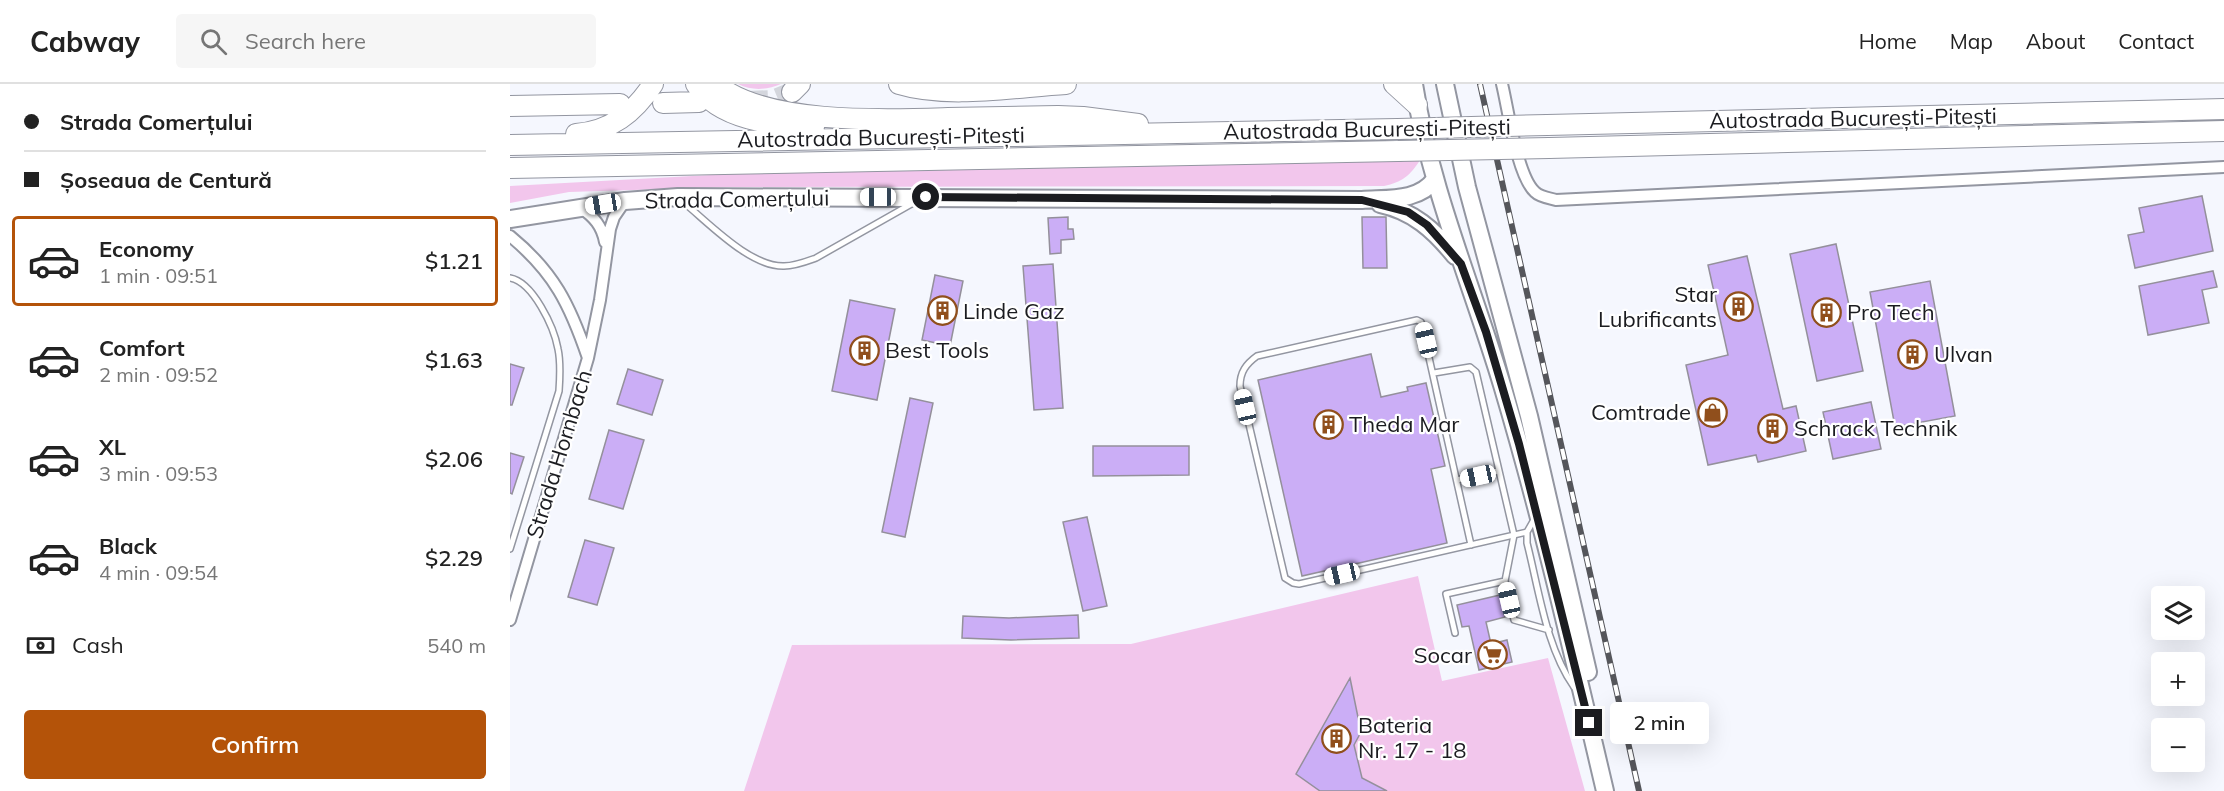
<!DOCTYPE html>
<html lang="en">
<head>
<meta charset="utf-8">
<style>
  body { margin:0; font-family:Mulish,sans-serif; background:#f6f6f6; color:#222; height:100vh; display:flex; flex-direction:column; font-size:22px; white-space:nowrap }
  * { box-sizing:border-box; margin:0 }
  p { font-size:20px; color:#767676 }
  .icon { flex:none; width:33px; height:33px; fill:none; stroke:currentColor; stroke-width:2; stroke-linecap:round; stroke-linejoin:round }
  .map { position:relative; flex:1; overflow:hidden }
  .details { display:flex; flex-direction:column; background:#fff; width:510px }
  .details>* { flex:none }
  .hud { display:grid; align-content:center; height:132px; padding:0 24px; background:#fff }
  .tools { position:absolute; left:1641px; top:502px; display:grid; gap:12px }
  .tools a { display:grid; place-items:center; width:54px; height:54px; border-radius:6px; background:#fff; box-shadow:0 6px 24px #0002; font-size:30px }
  .end { position:absolute; width:27px; height:27px; margin:-14px; border:8px solid #1b1c20; background:#fff; box-shadow:0 0 0 3px #fff }
  .from { border-radius:50% }
  .bubble { position:absolute; height:42px; border-radius:6px; background:#fff; box-shadow:0 6px 24px #0002; font-size:20px; font-weight:600; line-height:42px; text-align:center }
  .car { position:absolute; width:18px; height:36px; margin:-18px -9px; border-radius:8px; box-shadow:0 0 4px 2px #0007; background:linear-gradient(#fff 24%,#345 0 40%,#fff 0 76%,#345 0 86%,#fff 0) }
  .hud b { display:flex; align-items:center; gap:21px; height:57px; font-size:22px }
  .hud b+b { border-top:2px solid #e0e0e0 }
  .hud i { width:15px; height:15px; background:#222 }
  ul { padding:0; list-style:none }
  li { display:flex; align-items:center; gap:18px; height:90px; margin:0 12px 9px; padding:0 12px; border:3px solid transparent; border-radius:6px }
  li div { flex:1 }
  li b { display:block; font-size:22px }
  li em { font-style:normal; font-weight:600 }
  li.selected { border-color:#b45309 }
  li>.icon { width:54px; height:54px; stroke-width:1.5 }
  .pay { display:flex; align-items:center; gap:15px; height:66px; padding:0 24px; font-size:22px }
  .pay p { margin-inline-start:auto }
  .primary-button { display:flex; gap:12px; margin-top:auto; padding:12px 24px }
  .primary-button a { flex:1; height:69px; border-radius:6px; background:#b45309; color:#fff; font-size:24px; font-weight:600; line-height:69px; text-align:center }
  header { display:flex; align-items:center; gap:36px; box-sizing:border-box; height:84px; padding:0 30px; background:#fff; border-bottom:2px solid #e0e0e0 }
  header strong { font-size:28px }
  nav { display:flex; gap:33px; margin-inline-start:auto; font-size:21px }
  .search { width:420px; height:54px; background:#f6f6f6; display:flex; align-items:center; gap:15px; box-sizing:border-box; padding:0 21px; border-radius:6px; color:#767676; font-size:22px }
  main { display:flex; flex:1; min-height:0 }
  .map>svg:first-child { display:block }
  .green { fill:#f2c6ec }
  .building { fill:#cbaef6; stroke:#94909b; stroke-width:1.5 }
  .lines { fill:none; stroke-linecap:round; stroke-linejoin:round }
  .highway-tunnel { stroke:#d4d6dd; stroke-width:20; stroke-dasharray:20 10; stroke-linecap:butt }
  .lane-casing { stroke:#9396a1; stroke-width:8 }
  .street-casing { stroke:#9396a1; stroke-width:14 }
  .primary-casing { stroke:#9396a1; stroke-width:20 }
  .highway-casing { stroke:#9396a1; stroke-width:22 }
  .lane { stroke:#fff; stroke-width:5 }
  .street { stroke:#fff; stroke-width:10 }
  .primary { stroke:#fff; stroke-width:16 }
  .highway { stroke:#fff; stroke-width:20 }
  .rail-casing { stroke:#55565b; stroke-width:6 }
  .rail { stroke:#fff; stroke-width:4; stroke-dasharray:11; stroke-linecap:butt }
  .highway-bridge-casing { stroke:#9396a1; stroke-width:22; stroke-linecap:butt }
  .highway-bridge { stroke:#fff; stroke-width:20 }
  .route { stroke:#1b1c20; stroke-width:8 }
  .labels { text-anchor:middle; dominant-baseline:central; stroke-width:4.5; stroke-linejoin:round; paint-order:stroke }
  .street-label { font-size:22px; fill:#1b1c20; stroke:#fff }
  .poi-label { font-size:22px; fill:#1b1c20; stroke:#fff; text-anchor:start }
</style>
</head>
<body>
<header>
<strong>Cabway</strong>
<div class="search"><svg class="icon" aria-label="search" viewBox="0 0 24 24"><circle cx="10" cy="10" r="6"/><path d="M15 15l6 6"/></svg>Search here</div>
<nav><a>Home</a><a>Map</a><a>About</a><a>Contact</a></nav>
</header>
<main>
<section class="details">
<div class="hud">
<b><i class="from"></i>Strada Comerțului</b>
<b><i></i>Șoseaua de Centură</b>
</div>
<ul>
<li class="selected"><svg class="icon" aria-label="car" viewBox="0 0 24 24"><path d="M5 17H2v-5l4-1 3-4h7l3 4 3 1v5h-3M9 17h6M6 11h13"/><circle cx="7" cy="17" r="2"/><circle cx="17" cy="17" r="2"/></svg><div><b>Economy</b><p>1 min · 09:51</p></div><em>$1.21</em></li>
<li><svg class="icon" aria-label="car" viewBox="0 0 24 24"><path d="M5 17H2v-5l4-1 3-4h7l3 4 3 1v5h-3M9 17h6M6 11h13"/><circle cx="7" cy="17" r="2"/><circle cx="17" cy="17" r="2"/></svg><div><b>Comfort</b><p>2 min · 09:52</p></div><em>$1.63</em></li>
<li><svg class="icon" aria-label="car" viewBox="0 0 24 24"><path d="M5 17H2v-5l4-1 3-4h7l3 4 3 1v5h-3M9 17h6M6 11h13"/><circle cx="7" cy="17" r="2"/><circle cx="17" cy="17" r="2"/></svg><div><b>XL</b><p>3 min · 09:53</p></div><em>$2.06</em></li>
<li><svg class="icon" aria-label="car" viewBox="0 0 24 24"><path d="M5 17H2v-5l4-1 3-4h7l3 4 3 1v5h-3M9 17h6M6 11h13"/><circle cx="7" cy="17" r="2"/><circle cx="17" cy="17" r="2"/></svg><div><b>Black</b><p>4 min · 09:54</p></div><em>$2.29</em></li>
</ul>
<div class="pay"><svg class="icon" aria-label="cash" viewBox="0 0 24 24"><path d="M3 7h18v10H3z"/><circle cx="12" cy="12" r="2"/></svg>Cash<p>540 m</p></div>
<div class="primary-button"><a>Confirm</a></div>
</section>
<div class="map">
<svg width="1714" height="707" viewBox="0 0 1714 707">
  <rect width="100%" height="100%" fill="#f5f7fe"/>
  <path class="green" d="M228 0H271C257 6 242 7 228 0Z
    M910 76C900 92 892 98 874 102L220 103 59 108 0 119V102L219 90Z
    M908 492 932 597 1038 574 1075 707H234L282 561 621 560Z"/>
  <path class="building" d="M1692 112 1703 167 1625 184 1618 151 1634 148 1629 124Z
    M558 133V145H563L564 155 551 156V169L540 170 538 134Z
    M852 133H876L877 184H853Z
    M1326 160 1353 287 1307 297 1280 170Z
    M1237 172 1273 325 1286 322 1296 367 1248 378 1246 371 1198 381 1176 281 1218 271 1198 181Z
    M543 180 553 324 524 326 513 182Z
    M1703 187 1707 203 1692 206 1699 239 1638 251 1629 202Z
    M425 191 453 197 440 262 412 256Z
    M1420 197 1445 332 1385 343 1360 208Z
    M340 216 385 225 367 316 322 307Z
    M861 270 871 313 898 307 897 303 916 299 935 382 921 385 937 459 792 492 748 296Z
    M0 280 14 284 2 321H0Z
    M118 285 153 296 142 331 107 320Z
    M400 314 423 319 395 453 372 448Z
    M1361 318 1371 365 1323 375 1313 328Z
    M99 346 134 356 113 425 79 415Z
    M583 362H679V391L583 392Z
    M0 369 14 373 2 410 0 409Z
    M577 433 597 522 573 527 553 438Z
    M75 456 104 464 87 521 58 513Z
    M990 511 995 533 976 538 981 560 997 556 1002 578 969 586 959 542 952 543 947 521Z
    M568 531 569 554 501 556 452 554 453 532 499 534Z
    M840 594 851 648 844 661 852 694 877 707H810L786 690Z"/>
  <g class="lines">
    <path class="highway-tunnel" d="M238 17 263 16 282 8"/>
    <defs>
      <path id="lane" d="M173 118C199 139 240 183 274 182 285 182 295 178 306 174L403 119
        M0 194C23 198 44 243 48 265 51 279 50 293 49 307L0 465
        M924 289 960 283 966 288 1004 451 995 497 1004 536 1039 546
        M947 396 988 387
        M1025 434 1017 448V459C1029 506 1036 563 1064 603
        M961 461 911 238 907 236 747 272C736 280 730 288 730 302L775 494 783 499 789 500 1017 448
        M945 549 936 510 995 497"/>
      <path id="street" d="M992 0C998 24 1007 92 1025 108 1030 113 1039 114 1046 116L1714 83
        M71 124C84 133 92 142 95 158
        M0 152C44 188 60 221 78 274
        M0 536 78 274 90 216 100 145 104 133 115 117"/>
      <path id="primary" d="M904 0C920 104 962 201 992 301 1032 435 1063 571 1095 707
        M935 0 957 103 1019 332 1078 588
        M870 120C903 127 924 146 945 172
        M0 135 115 117 168 113 852 116C877 114 909 118 925 95"/>
      <path id="highway" d="M186 0C209 37 265 41 304 43
        M206 0C255 41 375 36 438 34 474 33 511 33 548 32L573 33 628 40
        M389 0C438 15 505 3 556 0
        M884 0 907 21
        M282 8 290 0
        M153 19 189 18
        M0 22 110 20
        M1037 41 1714 25
        M66 50C101 47 124 29 143 0
        M0 61 888 45
        M1039 64 1714 47
        M0 84 888 67"/>
    </defs>
    <use href="#lane" class="lane-casing"/>
    <use href="#street" class="street-casing"/>
    <use href="#primary" class="primary-casing"/>
    <use href="#highway" class="highway-casing"/>
    <use href="#lane" class="lane"/>
    <use href="#street" class="street"/>
    <use href="#primary" class="primary"/>
    <use href="#highway" class="highway"/>
    <defs>
      <path id="rail" d="M970 0 1129 707"/>
    </defs>
    <use href="#rail" class="rail-casing"/>
    <use href="#rail" class="rail"/>
    <defs>
      <path id="highway-bridge" d="M888 45 1037 41
        M888 67 1039 64"/>
    </defs>
    <use href="#highway-bridge" class="highway-bridge-casing"/>
    <use href="#highway-bridge" class="highway-bridge"/>
  </g>
  <g class="lines">
    <path class="route" d="M416 113 852 116 898 128 917 141 951 180 976 248 1009 360 1079 639"/>
  </g>
  <defs>
    <symbol id="building-ring" viewBox="-11 -11 22 22"><circle r="9.5" fill="#fff" stroke="#904f1c" stroke-width="1.5"/><path d="M-4-6H4V6H1V3H-1V6H-4ZM-2.5-4.3h1.7v1.8h-1.7ZM.8-4.3h1.7v1.8H.8ZM-2.5-1h1.7V.8h-1.7ZM.8-1h1.7V.8H.8Z" fill="#904f1c"/></symbol>
    <symbol id="shop-ring" viewBox="-11 -11 22 22"><circle r="9.5" fill="#fff" stroke="#904f1c" stroke-width="1.5"/><path d="M-5-2.5h2.3a2.7 3.5 0 0 1 5.4 0H5L5.5 6h-11ZM-1.5-2.5h3a1.5 2.3 0 0 0-3 0Z" fill="#904f1c"/></symbol>
    <symbol id="supermarket-ring" viewBox="-11 -11 22 22"><circle r="9.5" fill="#fff" stroke="#904f1c" stroke-width="1.5"/><path d="M-6-5.5h2.5l.6 2H6L4.5 2H-2.5L-4.4-4H-6ZM-1.5 3.2a1.3 1.3 0 1 0 .1 0ZM3 3.2a1.3 1.3 0 1 0 .1 0Z" fill="#904f1c"/></symbol>
  </defs>
  <g fill-rule="evenodd">
    <use href="#building-ring" x="1212" y="206" width="33" height="33"/>
    <use href="#building-ring" x="416" y="210" width="33" height="33"/>
    <use href="#building-ring" x="1300" y="212" width="33" height="33"/>
    <use href="#building-ring" x="338" y="250" width="33" height="33"/>
    <use href="#building-ring" x="1386" y="254" width="33" height="33"/>
    <use href="#shop-ring" x="1186" y="312" width="33" height="33"/>
    <use href="#building-ring" x="802" y="324" width="33" height="33"/>
    <use href="#building-ring" x="1246" y="328" width="33" height="33"/>
    <use href="#supermarket-ring" x="966" y="554" width="33" height="33"/>
    <use href="#building-ring" x="810" y="638" width="33" height="33"/>
  </g>
  <g class="labels">
    <g class="street-label">
      <text transform="translate(1343 34) rotate(-1)">Autostrada București-Pitești</text>
      <text transform="translate(857 45) rotate(-1)">Autostrada București-Pitești</text>
      <text transform="translate(371 53) rotate(-1)">Autostrada București-Pitești</text>
      <text transform="translate(227 115) rotate(-1)">Strada Comerțului</text>
      <text transform="translate(49 370) rotate(-73)">Strada Hornbach</text>
    </g>
    <g class="poi-label">
      <text x="1207" y="210" text-anchor="end">Star<tspan x="1207" dy="25">Lubrificants</tspan></text>
      <text x="453" y="227">Linde Gaz</text>
      <text x="1337" y="228">Pro Tech</text>
      <text x="375" y="266">Best Tools</text>
      <text x="1424" y="270">Ulvan</text>
      <text x="1181" y="328" text-anchor="end">Comtrade</text>
      <text x="839" y="340">Theda Mar</text>
      <text x="1284" y="344">Schrack Technik</text>
      <text x="962" y="571" text-anchor="end">Socar</text>
      <text x="848" y="641">Bateria<tspan x="848" dy="25">Nr. 17 - 18</tspan></text>
    </g>
  </g>
</svg>
<div class="tools">
<a><svg class="icon" aria-label="layers" viewBox="0 0 24 24"><path d="M12 4l9 5-9 5-9-5zM3 14l9 5 9-5"/></svg></a>
<a>+</a>
<a>−</a>
</div>
<i class="end from" style="left:416px;top:113px"></i>
<i class="end" style="left:1079px;top:639px"></i>
<div class="bubble" style="left:1100px;top:618px;width:99px">2 min</div>
<i class="car" style="left:368px;top:113px;rotate:270deg"></i>
<i class="car" style="left:93px;top:120px;rotate:261deg"></i>
<i class="car" style="left:916px;top:256px;rotate:347deg"></i>
<i class="car" style="left:735px;top:323px;rotate:347deg"></i>
<i class="car" style="left:968px;top:392px;rotate:258deg"></i>
<i class="car" style="left:832px;top:490px;rotate:257deg"></i>
<i class="car" style="left:999px;top:516px;rotate:347deg"></i>
</div>
</main>
</body>
</html>
